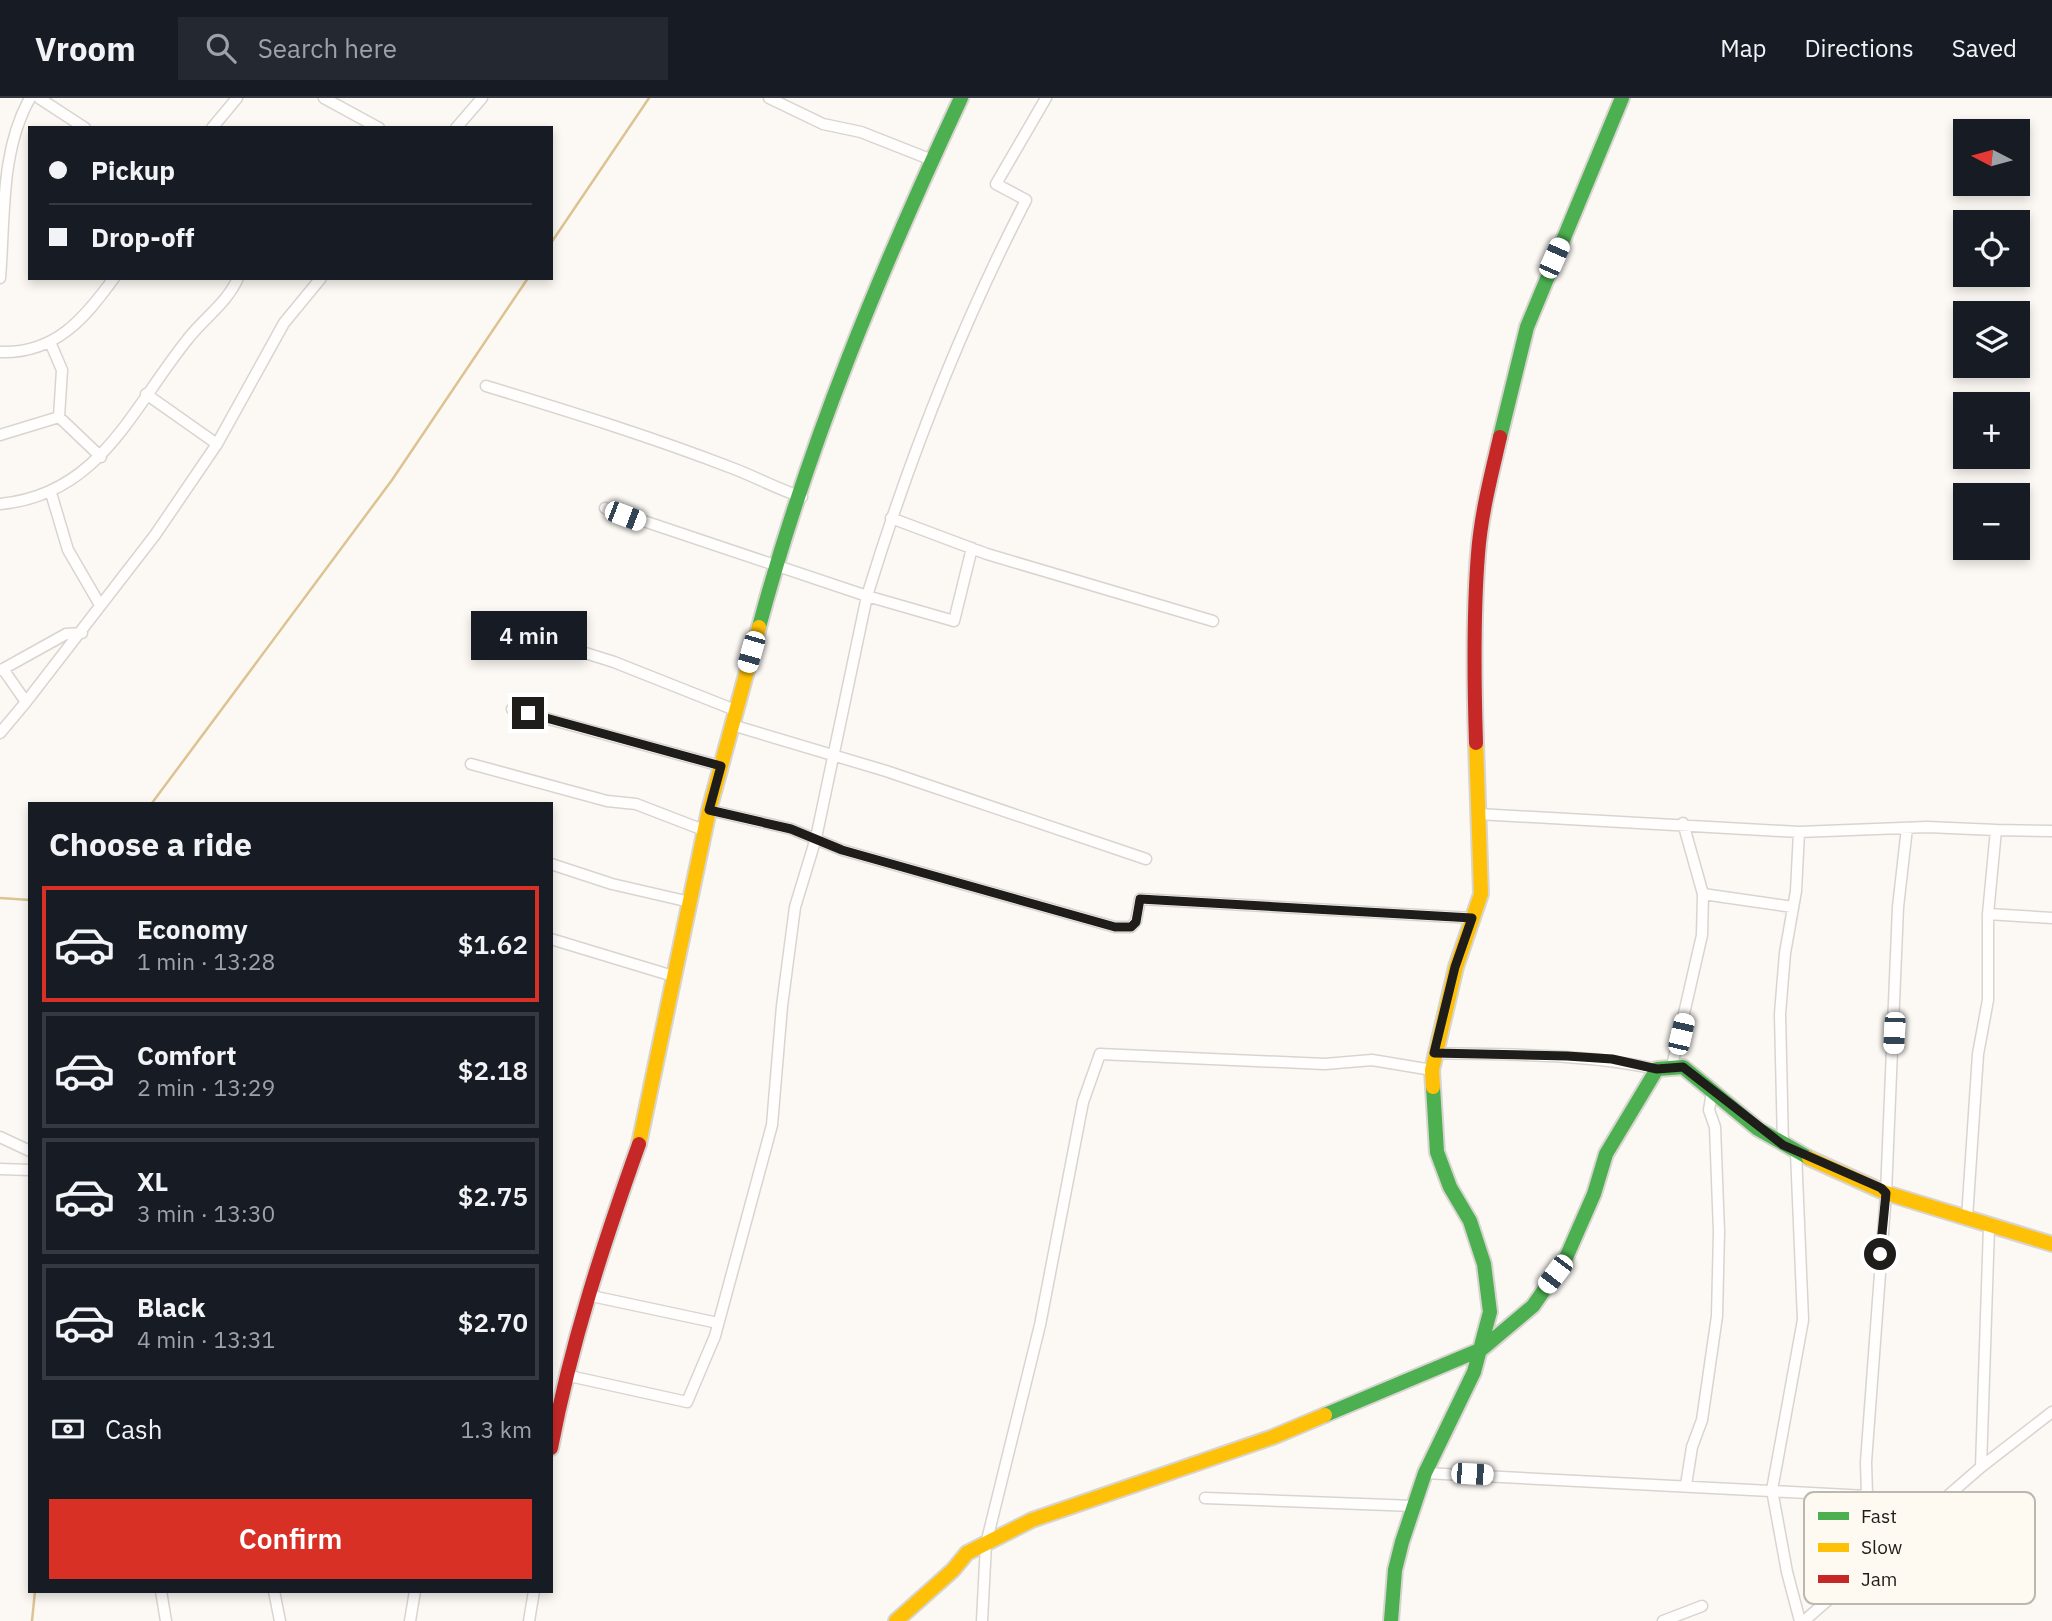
<!DOCTYPE html>
<html lang="en">
<head>
<meta charset="utf-8">
<style>
  body { margin:0; font-family:"IBM Plex Sans",sans-serif; background:#242831; color:#f1f3f6; height:100vh; display:flex; flex-direction:column; font-size:26px; white-space:nowrap }
  * { box-sizing:border-box; margin:0 }
  p { font-size:23px; color:#9ea1a6 }
  .icon { flex:none; width:38px; height:38px; fill:none; stroke:currentColor; stroke-width:2; stroke-linecap:round; stroke-linejoin:round }
  .map { position:relative; flex:1; overflow:hidden }
  .drawer { position:absolute; left:28px; top:704px; width:525px; height:791px; display:flex; flex-direction:column; background:#171b24; border-radius:0px; box-shadow:0 4px 10px #0003 }
  .drawer>* { flex:none }
  .hud { position:absolute; left:28px; top:28px; width:525px; height:154px; border-radius:0px; box-shadow:0 4px 10px #0003; display:grid; align-content:center; height:154px; padding:0 21px; background:#171b24 }
  .needle { width:46px; rotate:276deg }
  .buttons { position:absolute; left:1953px; top:21px; display:grid; gap:14px }
  .buttons a { display:grid; place-items:center; width:77px; height:77px; border-radius:0px; background:#171b24; box-shadow:0 4px 10px #0003; font-size:35px }
  .end { position:absolute; width:32px; height:32px; margin:-16px; border:9px solid #1e1d19; background:#fff; box-shadow:0 0 0 4px #fff }
  .from { border-radius:50% }
  .bubble { position:absolute; height:49px; border-radius:0px; background:#171b24; box-shadow:0 4px 10px #0003; font-size:23px; font-weight:600; line-height:49px; text-align:center }
  .car { position:absolute; width:21px; height:42px; margin:-21px -10px; border-radius:9px; box-shadow:0 0 5px 2px #0007; background:linear-gradient(#fff 24%,#345 0 40%,#fff 0 76%,#345 0 86%,#fff 0) }
  .hud b { display:flex; align-items:center; gap:24px; height:66px; font-size:26px }
  .hud b+b { border-top:2px solid #363941 }
  .hud i { width:18px; height:18px; background:#f1f3f6 }
  ul { padding:0; list-style:none }
  li { display:flex; align-items:center; gap:21px; height:116px; margin:0 14px 10px; padding:0 7px; border:4px solid #363941; border-radius:0px }
  li div { flex:1 }
  li b { display:block; font-size:26px }
  li em { font-style:normal; font-weight:600 }
  li.selected { border-color:#d93025 }
  li>.icon { width:63px; height:63px; stroke-width:1.5 }
  h2 { padding:0 21px; font-size:32px; line-height:84px }
  .pay { display:flex; align-items:center; gap:18px; height:77px; padding:0 21px; font-size:26px }
  .pay p { margin-inline-start:auto }
  .button { display:flex; gap:14px; margin-top:auto; padding:14px 21px }
  .button a { flex:1; height:80px; border-radius:0px; background:#d93025; color:#fff; font-size:28px; font-weight:600; line-height:80px; text-align:center }
  header { display:flex; align-items:center; gap:42px; box-sizing:border-box; height:98px; padding:0 35px; background:#171b24; border-bottom:2px solid #363941 }
  header strong { font-size:33px }
  nav { display:flex; gap:38px; margin-inline-start:auto; font-size:24px }
  .search { width:490px; height:63px; background:#242831; display:flex; align-items:center; gap:18px; box-sizing:border-box; padding:0 24px; border-radius:0px; color:#9ea1a6; font-size:26px }
  .map>svg:first-child { display:block }
  .lines { fill:none; stroke-linecap:round; stroke-linejoin:round }
  .stream { stroke:#ddc392; stroke-width:2.5 }
  .street-casing { stroke:#d8d5d1; stroke-width:13 }
  .fast-casing { stroke:#d8d5d1; stroke-width:18 }
  .slow-casing { stroke:#d8d5d1; stroke-width:18 }
  .jam-casing { stroke:#d8d5d1; stroke-width:18 }
  .street { stroke:#fffefd; stroke-width:10 }
  .fast { stroke:#4caf50; stroke-width:14 }
  .slow { stroke:#ffc107; stroke-width:14 }
  .jam { stroke:#c62828; stroke-width:14 }
  .route { stroke:#1e1d19; stroke-width:9 }
  .key { fill:#fffaf1; stroke:#bcb8b0; stroke-width:2 }
  .key-label { font-size:19px; fill:#1e1d19 }
</style>
</head>
<body>
<header>
<strong>Vroom</strong>
<div class="search"><svg class="icon" aria-label="search" viewBox="0 0 24 24"><circle cx="10" cy="10" r="6"/><path d="M15 15l6 6"/></svg>Search here</div>
<nav><a>Map</a><a>Directions</a><a>Saved</a></nav>
</header>
<div class="map">
<svg width="2052" height="1523" viewBox="0 0 2052 1523">
  <rect width="100%" height="100%" fill="#fcf9f4"/>
  <g class="lines">
    <path class="stream" d="M551 145 649 0
      M152 705 392 382 528 180
      M0 800 30 802
      M32 1523 35 1493"/>
    <defs>
      <path id="street" d="M39 0 85 30
        M324 0 379 30
        M769 0 823 26 861 34 932 62
        M212 30 237 0
        M456 30 482 0
        M0 180C5 120 0 53 30 0
        M0 254C55 256 84 221 114 180
        M486 288C568 313 652 339 732 370 756 379 777 391 802 399
        M146 296 217 346
        M59 319 101 359
        M0 337 59 319 62 272 50 244
        M51 395 68 452 100 507
        M0 406C99 397 131 312 187 242 203 221 227 205 238 180
        M605 410 867 498C909 361 960 230 1026 102L996 86 1046 0
        M891 420 987 456 1213 523
        M512 532 614 564 735 612
        M3 571 66 536 82 535
        M0 572 3 571 26 604 155 437 217 346 284 225 321 180
        M512 611 721 668
        M732 627 886 673 1146 761
        M0 635 26 604
        M471 666 607 703 636 706 706 733
        M709 712 791 731 842 752 1115 829H1131L1136 823 1140 801 1472 820
        M1478 716 1799 734 1927 729 1996 732 1988 816V902L1978 956 1967 1120
        M1996 732 2052 733
        M551 766 612 786 690 804
        M1703 796 1793 809
        M1988 816 2052 820
        M551 841 673 878
        M1434 955C1509 957 1583 955 1657 971
        M1672 968 1702 837 1703 796 1683 725
        M0 1039 30 1053
        M1783 1047 1780 916 1785 855 1796 793 1799 734
        M1796 1054 1803 1222 1772 1392 1787 1474 1800 1523
        M0 1071 30 1072
        M587 1197 718 1225
        M565 1277 687 1304 715 1238 772 1027 782 908 795 809 816 740 867 498 954 523 972 450
        M1981 1369 1989 1129
        M1425 1375 1867 1398
        M1686 1387 1692 1349 1702 1322 1717 1218 1719 1134 1715 1029 1709 1012 1712 994
        M1205 1400 1414 1408
        M1895 1443 1867 1398 1866 1364 1886 1095 1898 809 1907 730
        M161 1493 166 1523
        M274 1493 280 1523
        M410 1523 415 1493
        M529 1523 534 1493
        M982 1523 986 1446 1040 1227 1083 1004 1100 956 1325 966 1372 962 1432 972
        M1663 1523 1702 1508
        M1804 1523 1981 1369 2052 1314"/>
      <path id="fast" d="M1500 339 1527 229 1622 0
        M759 529C808 346 881 171 961 0
        M1325 1317 1482 1251 1533 1208 1565 1162 1594 1096 1606 1056 1657 971 1683 969 1758 1031 1809 1060
        M1391 1523 1395 1472 1402 1444 1425 1375 1474 1274 1490 1214 1484 1166 1470 1123 1450 1089 1437 1054 1433 989"/>
      <path id="slow" d="M1433 989 1432 972 1456 869 1481 796 1476 645
        M639 1046 709 712 759 529
        M1809 1060 1886 1095 2052 1146
        M896 1523 953 1472 967 1455 1032 1422 1273 1339 1325 1317"/>
      <path id="jam" d="M1476 645C1474 582 1473 519 1478 456 1481 416 1491 378 1500 339
        M551 1350C571 1245 603 1147 639 1046"/>
    </defs>
    <use href="#street" class="street-casing"/>
    <use href="#fast" class="fast-casing"/>
    <use href="#slow" class="slow-casing"/>
    <use href="#jam" class="jam-casing"/>
    <use href="#street" class="street"/>
    <use href="#fast" class="fast"/>
    <use href="#slow" class="slow"/>
    <use href="#jam" class="jam"/>
  </g>
  <g class="lines">
    <path class="route" d="M528 615 721 668 709 712 791 731 842 752 1115 829H1131L1136 824 1140 801 1472 820 1455 869 1434 955 1567 958 1612 961 1657 971 1683 969 1783 1047 1881 1090 1886 1095 1880 1156"/>
  </g>
  <rect x="1804" y="1394" width="231" height="112" rx="10" class="key"/>
  <rect x="1818" y="1414" width="31" height="8" fill="#4caf50"/>
  <rect x="1818" y="1445" width="31" height="9" fill="#ffc107"/>
  <rect x="1818" y="1477" width="31" height="8" fill="#c62828"/>
  <g class="key-label">
    <text x="1861" y="1425">Fast</text>
    <text x="1861" y="1456">Slow</text>
    <text x="1861" y="1488">Jam</text>
  </g>
</svg>
<div class="buttons">
<a><svg class="needle" viewBox="-14 -14 28 28"><path d="M0-13l5 13h-10z" fill="#e53935"/><path d="M0 13l5-13h-10z" fill="#9ea1a6"/></svg></a>
<a><svg class="icon" aria-label="locate" viewBox="0 0 24 24"><circle cx="12" cy="12" r="6"/><path d="M12 2v4M12 18v4M2 12h4M18 12h4"/></svg></a>
<a><svg class="icon" aria-label="layers" viewBox="0 0 24 24"><path d="M12 4l9 5-9 5-9-5zM3 14l9 5 9-5"/></svg></a>
<a>+</a>
<a>−</a>
</div>
<i class="end from" style="left:1880px;top:1156px"></i>
<i class="end" style="left:528px;top:615px"></i>
<div class="bubble" style="left:471px;top:513px;width:116px">4 min</div>
<i class="car" style="left:1554px;top:160px;rotate:24deg"></i>
<i class="car" style="left:625px;top:418px;rotate:111deg"></i>
<i class="car" style="left:751px;top:554px;rotate:196deg"></i>
<i class="car" style="left:1894px;top:935px;rotate:183deg"></i>
<i class="car" style="left:1681px;top:936px;rotate:13deg"></i>
<i class="car" style="left:1555px;top:1176px;rotate:217deg"></i>
<i class="car" style="left:1472px;top:1376px;rotate:93deg"></i>
<div class="hud">
<b><i class="from"></i>Pickup</b>
<b><i></i>Drop-off</b>
</div>
<section class="drawer">
<h2>Choose a ride</h2>
<ul>
<li class="selected"><svg class="icon" aria-label="car" viewBox="0 0 24 24"><path d="M5 17H2v-5l4-1 3-4h7l3 4 3 1v5h-3M9 17h6M6 11h13"/><circle cx="7" cy="17" r="2"/><circle cx="17" cy="17" r="2"/></svg><div><b>Economy</b><p>1 min · 13:28</p></div><em>$1.62</em></li>
<li><svg class="icon" aria-label="car" viewBox="0 0 24 24"><path d="M5 17H2v-5l4-1 3-4h7l3 4 3 1v5h-3M9 17h6M6 11h13"/><circle cx="7" cy="17" r="2"/><circle cx="17" cy="17" r="2"/></svg><div><b>Comfort</b><p>2 min · 13:29</p></div><em>$2.18</em></li>
<li><svg class="icon" aria-label="car" viewBox="0 0 24 24"><path d="M5 17H2v-5l4-1 3-4h7l3 4 3 1v5h-3M9 17h6M6 11h13"/><circle cx="7" cy="17" r="2"/><circle cx="17" cy="17" r="2"/></svg><div><b>XL</b><p>3 min · 13:30</p></div><em>$2.75</em></li>
<li><svg class="icon" aria-label="car" viewBox="0 0 24 24"><path d="M5 17H2v-5l4-1 3-4h7l3 4 3 1v5h-3M9 17h6M6 11h13"/><circle cx="7" cy="17" r="2"/><circle cx="17" cy="17" r="2"/></svg><div><b>Black</b><p>4 min · 13:31</p></div><em>$2.70</em></li>
</ul>
<div class="pay"><svg class="icon" aria-label="cash" viewBox="0 0 24 24"><path d="M3 7h18v10H3z"/><circle cx="12" cy="12" r="2"/></svg>Cash<p>1.3 km</p></div>
<div class="button"><a>Confirm</a></div>
</section>
</div>
</body>
</html>
